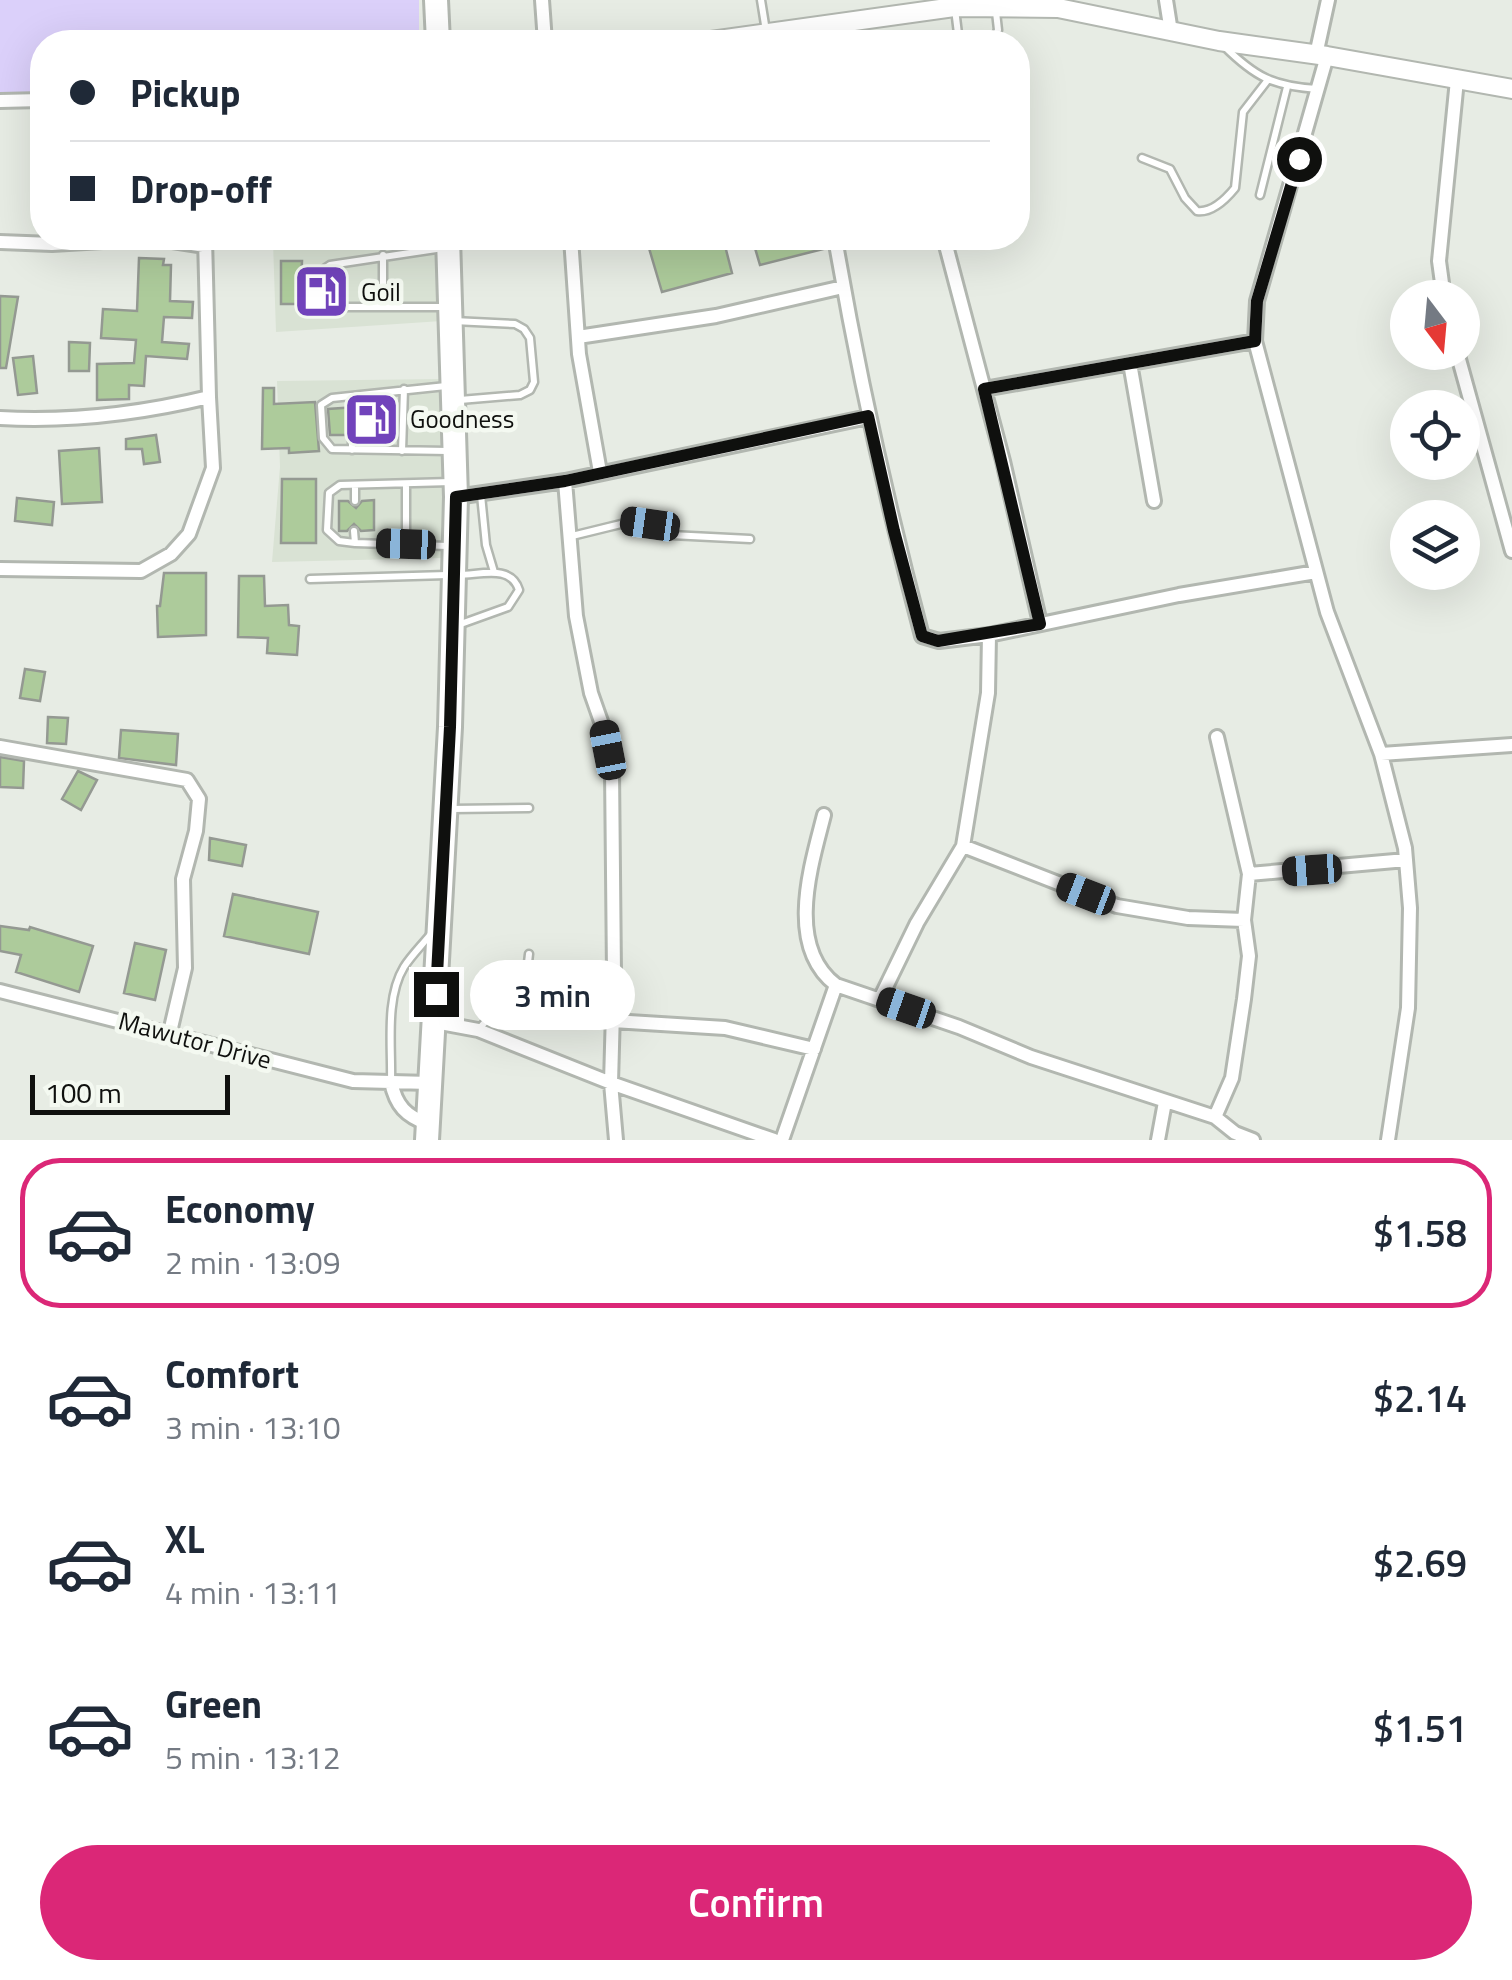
<!DOCTYPE html>
<html lang="en">
<head>
<meta charset="utf-8">
<style>
  body { margin:0; font-family:"Titillium Web",sans-serif; background:#f6f6f7; color:#1f2937; height:100vh; display:flex; flex-direction:column; font-size:38px; white-space:nowrap }
  * { box-sizing:border-box; margin:0 }
  p { font-size:32px; color:#747a83 }
  .icon { flex:none; width:55px; height:55px; fill:none; stroke:currentColor; stroke-width:2; stroke-linecap:round; stroke-linejoin:round }
  .map { position:relative; height:1140px; overflow:hidden }
  .drawer { display:flex; flex-direction:column; background:#fff; flex:1 }
  .drawer>* { flex:none }
  .guide { position:absolute; left:30px; top:30px; width:1000px; height:220px; border-radius:40px; box-shadow:0 10px 40px #0002; display:grid; align-content:center; height:220px; padding:0 40px; background:#fff }
  .needle { width:65px; rotate:164deg }
  .controls { position:absolute; left:1390px; top:280px; display:grid; gap:20px }
  .controls a { display:grid; place-items:center; width:90px; height:90px; border-radius:50%; background:#fff; box-shadow:0 10px 40px #0002; font-size:50px }
  .scale { position:absolute; left:30px; bottom:25px; width:200px; box-sizing:border-box; padding-left:10px; border:5px solid #0f100e; border-top:0; font-size:28px; line-height:35px; white-space:nowrap; color:#0f100e; -webkit-text-stroke:8px #f4f9f1; paint-order:stroke }
  .end { position:absolute; width:45px; height:45px; margin:-22px; border:12px solid #0f100e; background:#fff; box-shadow:0 0 0 5px #fff }
  .from { border-radius:50% }
  .bubble { position:absolute; height:70px; border-radius:35px; background:#fff; box-shadow:0 10px 40px #0002; font-size:32px; font-weight:600; line-height:70px; text-align:center }
  .car { position:absolute; width:30px; height:60px; margin:-30px -15px; border-radius:12px; box-shadow:0 0 8px 2px #0007; background:linear-gradient(#222 24%,#8ab4d8 0 40%,#222 0 76%,#8ab4d8 0 86%,#222 0) }
  .guide b { display:flex; align-items:center; gap:35px; height:95px; font-size:38px }
  .guide b+b { border-top:2px solid #e0e1e3 }
  .guide i { width:25px; height:25px; background:#1f2937 }
  ul { padding:18px 0 0; list-style:none }
  li { display:flex; align-items:center; gap:30px; height:150px; margin:0 20px 15px; padding:0 20px; border:5px solid transparent; border-radius:40px }
  li div { flex:1 }
  li b { display:block; font-size:38px }
  li em { font-style:normal; font-weight:600 }
  li.current { border-color:#db2777 }
  li>.icon { width:90px; height:90px; stroke-width:1.5 }
  .primary-button { display:flex; gap:20px; margin-top:auto; padding:20px 40px }
  .primary-button a { flex:1; height:115px; border-radius:60px; background:#db2777; color:#fff; font-size:40px; font-weight:600; line-height:115px; text-align:center }
  .map>svg:first-child { display:block }
  .built { fill:#d9e2d4 }
  .green { fill:#dbd0fa }
  .building { fill:#adcb9b; stroke:#949992; stroke-width:2.5 }
  .lines { fill:none; stroke-linecap:round; stroke-linejoin:round }
  .lane-casing { stroke:#b2b7b0; stroke-width:11 }
  .street-casing { stroke:#b2b7b0; stroke-width:18 }
  .secondary-casing { stroke:#b2b7b0; stroke-width:22 }
  .highway-casing { stroke:#b2b7b0; stroke-width:28 }
  .lane { stroke:#fff; stroke-width:6 }
  .street { stroke:#fff; stroke-width:12 }
  .secondary { stroke:#fff; stroke-width:18 }
  .highway { stroke:#fff; stroke-width:22 }
  .route { stroke:#0f100e; stroke-width:12 }
  .labels { text-anchor:middle; dominant-baseline:central; stroke-width:9; stroke-linejoin:round; paint-order:stroke }
  .poi-label { font-size:25px; fill:#0f100e; stroke:#f4f9f1; text-anchor:start }
  .street-label { font-size:25px; fill:#0f100e; stroke:#f4f9f1 }
</style>
</head>
<body>
<div class="map">
<svg width="1512" height="1140" viewBox="0 0 1512 1140">
  <rect width="100%" height="100%" fill="#e7ece4"/>
  <path class="built" d="M348 238H436L442 321 276 332 273 242Z
    M443 379 446 461 441 558 272 562 280 467 277 381Z"/>
  <path class="green" d="M0 0H419V42H42V92H0Z"/>
  <path class="building" d="M646 238H723L732 273 662 292Z
    M752 238H825L827 248 760 265Z
    M139 258 164 259 163 265H171L170 301 193 302 192 318 164 317 162 342 189 344 187 359 146 356 144 386 129 385V399L97 400V364L134 363 136 340 101 338 103 309 137 311Z
    M281 261H302L301 281H315L320 288 325 287 329 281 342 282V297H330L321 290 315 297H298V304H281Z
    M0 296 18 297 6 368H0Z
    M69 342 90 343 89 371H69Z
    M33 356 37 393 18 395 13 358Z
    M263 388H274V404L315 402 319 451 289 453V448L262 449Z
    M371 406 373 434 359 435 351 428 345 435H330L328 409Z
    M156 435 160 462 144 464 142 449H126V439Z
    M99 448 102 502 62 504 59 451Z
    M282 479H316V543H281Z
    M17 498 54 502 52 525 15 521Z
    M374 500V530L361 531 354 524 347 531H339V501H348L356 508 362 501Z
    M164 573H206V635L158 637 157 606H160Z
    M239 576H264L265 606 288 605 289 625 299 626 297 655 267 653 268 638 238 637Z
    M25 669 45 672 40 701 20 698Z
    M48 717 68 718 66 744 47 743Z
    M121 730 178 734 176 765 119 758Z
    M0 757 24 761 23 788 0 787Z
    M78 771 97 780 81 810 62 799Z
    M210 838 246 845 242 866 209 860Z
    M233 894 318 912 309 954 224 936Z
    M0 926 29 930 30 927 93 946 79 992 16 972 21 955 0 951Z
    M135 943 166 950 155 1000 124 993Z"/>
  <g class="lines">
    <defs>
      <path id="lane" d="M761 0 766 31
        M955 9 959 42
        M823 26 826 42
        M992 42 998 30 996 12
        M1224 46C1255 77 1273 86 1317 89
        M1142 158 1170 169 1185 198 1197 211C1212 213 1226 199 1235 188L1243 112 1267 81
        M1260 195 1287 87
        M383 255V307
        M322 281 324 269 330 265 443 248
        M322 297 326 305 333 307H445
        M454 321 515 324 524 329 530 338 534 382 530 390 520 395 460 400
        M446 386 332 398 321 405 323 438 332 449 448 451
        M352 435V450
        M402 451 404 389
        M406 485V544
        M481 495 486 545 494 572
        M355 501V486
        M354 531 355 543
        M572 536 629 522 650 525 671 535 750 539
        M448 546 355 543 339 541 327 530 329 493 340 485 451 482
        M310 579 447 575
        M458 625 508 607 519 590C511 564 480 575 459 575
        M452 809 529 808
        M479 1029C498 1006 528 985 529 954
        M391 1081C392 1047 385 998 404 967 411 956 422 945 430 935"/>
      <path id="street" d="M542 0 545 42
        M1166 0 1171 32
        M1316 55 1328 0
        M1327 56 1257 301 1255 341 1327 612 1381 754 1405 848 1410 908 1408 1008 1388 1140
        M0 101 42 100
        M571 238 579 354 600 472
        M835 238C858 372 887 504 922 636L939 641 989 635 1179 595 1316 572
        M944 238 1003 461 1040 623
        M0 242 52 244 153 238 205 246
        M1444 298 1439 261 1457 80
        M578 337 716 316 843 287
        M1457 352 1512 551
        M1130 363 1154 501
        M984 389 1255 341
        M0 418C72 422 139 414 209 397L205 238
        M565 481 576 616 591 693 604 730 612 770 614 975 611 1083 616 1140
        M456 497 565 481 868 417
        M0 569 141 571 171 554 189 534 213 468 209 397
        M1217 737 1249 874
        M0 747 187 780 199 799 196 831 183 879 185 968 170 1032
        M1381 754 1512 745
        M824 815C811 866 785 946 836 985L959 1027 1031 1057 1215 1117 1235 1133 1253 1140
        M963 846 1117 906 1188 918 1244 920
        M0 991 353 1081 430 1083
        M880 999 917 923 963 846 988 693 989 635
        M613 1021 725 1028 814 1049
        M435 1022 478 1030 611 1083 774 1140
        M391 1082C396 1106 406 1116 428 1124
        M1215 1117 1232 1078 1244 999 1249 956 1244 920 1249 874 1406 860
        M782 1140 836 985
        M1158 1140 1165 1102"/>
      <path id="secondary" d="M704 42 954 7 1058 8 1219 41 1327 56 1512 89"/>
      <path id="highway" d="M436 0 438 42
        M427 1140 450 727 456 497 448 238"/>
    </defs>
    <use href="#lane" class="lane-casing"/>
    <use href="#street" class="street-casing"/>
    <use href="#secondary" class="secondary-casing"/>
    <use href="#highway" class="highway-casing"/>
    <use href="#lane" class="lane"/>
    <use href="#street" class="street"/>
    <use href="#secondary" class="secondary"/>
    <use href="#highway" class="highway"/>
  </g>
  <g class="lines">
    <path class="route" d="M436 994 450 727 456 497 565 481 868 416 894 531 922 636 938 641 1040 624 984 389 1255 341 1257 301 1299 159"/>
  </g>
  <defs>
    <symbol id="fuel-square" viewBox="-11 -11 22 22"><rect x="-9" y="-9" width="18" height="18" rx="4" fill="#7143bb" stroke="#f4f9f1"/><path d="M-5.5-6h7V0h2V4h1.3V-2.5L3-4.5l.8-.8L6-3V5H2.5V1h-1V6h-7ZM-4.2-4.7v3.2H.2V-4.7Z" fill="#fff"/></symbol>
  </defs>
  <g fill-rule="evenodd">
    <use href="#fuel-square" x="290" y="260" width="63" height="63"/>
    <use href="#fuel-square" x="340" y="388" width="63" height="63"/>
  </g>
  <g class="labels">
    <g class="poi-label">
      <text x="361" y="292">Goil</text>
      <text x="410" y="419">Goodness</text>
    </g>
    <g class="street-label">
      <text transform="translate(195 1040) rotate(15)">Mawutor Drive</text>
    </g>
  </g>
</svg>
<div class="controls">
<a><svg class="needle" viewBox="-14 -14 28 28"><path d="M0-13l5 13h-10z" fill="#e53935"/><path d="M0 13l5-13h-10z" fill="#747a83"/></svg></a>
<a><svg class="icon" aria-label="locate" viewBox="0 0 24 24"><circle cx="12" cy="12" r="6"/><path d="M12 2v4M12 18v4M2 12h4M18 12h4"/></svg></a>
<a><svg class="icon" aria-label="layers" viewBox="0 0 24 24"><path d="M12 4l9 5-9 5-9-5zM3 14l9 5 9-5"/></svg></a>
</div>
<div class="scale">100 m</div>
<i class="end from" style="left:1299px;top:159px"></i>
<i class="end" style="left:436px;top:994px"></i>
<div class="bubble" style="left:470px;top:960px;width:165px">3 min</div>
<i class="car" style="left:650px;top:524px;rotate:278deg"></i>
<i class="car" style="left:406px;top:544px;rotate:272deg"></i>
<i class="car" style="left:608px;top:750px;rotate:349deg"></i>
<i class="car" style="left:1312px;top:870px;rotate:266deg"></i>
<i class="car" style="left:1086px;top:894px;rotate:291deg"></i>
<i class="car" style="left:906px;top:1008px;rotate:289deg"></i>
<div class="guide">
<b><i class="from"></i>Pickup</b>
<b><i></i>Drop-off</b>
</div>
</div>
<section class="drawer">
<ul>
<li class="current"><svg class="icon" aria-label="car" viewBox="0 0 24 24"><path d="M5 17H2v-5l4-1 3-4h7l3 4 3 1v5h-3M9 17h6M6 11h13"/><circle cx="7" cy="17" r="2"/><circle cx="17" cy="17" r="2"/></svg><div><b>Economy</b><p>2 min · 13:09</p></div><em>$1.58</em></li>
<li><svg class="icon" aria-label="car" viewBox="0 0 24 24"><path d="M5 17H2v-5l4-1 3-4h7l3 4 3 1v5h-3M9 17h6M6 11h13"/><circle cx="7" cy="17" r="2"/><circle cx="17" cy="17" r="2"/></svg><div><b>Comfort</b><p>3 min · 13:10</p></div><em>$2.14</em></li>
<li><svg class="icon" aria-label="car" viewBox="0 0 24 24"><path d="M5 17H2v-5l4-1 3-4h7l3 4 3 1v5h-3M9 17h6M6 11h13"/><circle cx="7" cy="17" r="2"/><circle cx="17" cy="17" r="2"/></svg><div><b>XL</b><p>4 min · 13:11</p></div><em>$2.69</em></li>
<li><svg class="icon" aria-label="car" viewBox="0 0 24 24"><path d="M5 17H2v-5l4-1 3-4h7l3 4 3 1v5h-3M9 17h6M6 11h13"/><circle cx="7" cy="17" r="2"/><circle cx="17" cy="17" r="2"/></svg><div><b>Green</b><p>5 min · 13:12</p></div><em>$1.51</em></li>
</ul>
<div class="primary-button"><a>Confirm</a></div>
</section>
</body>
</html>
